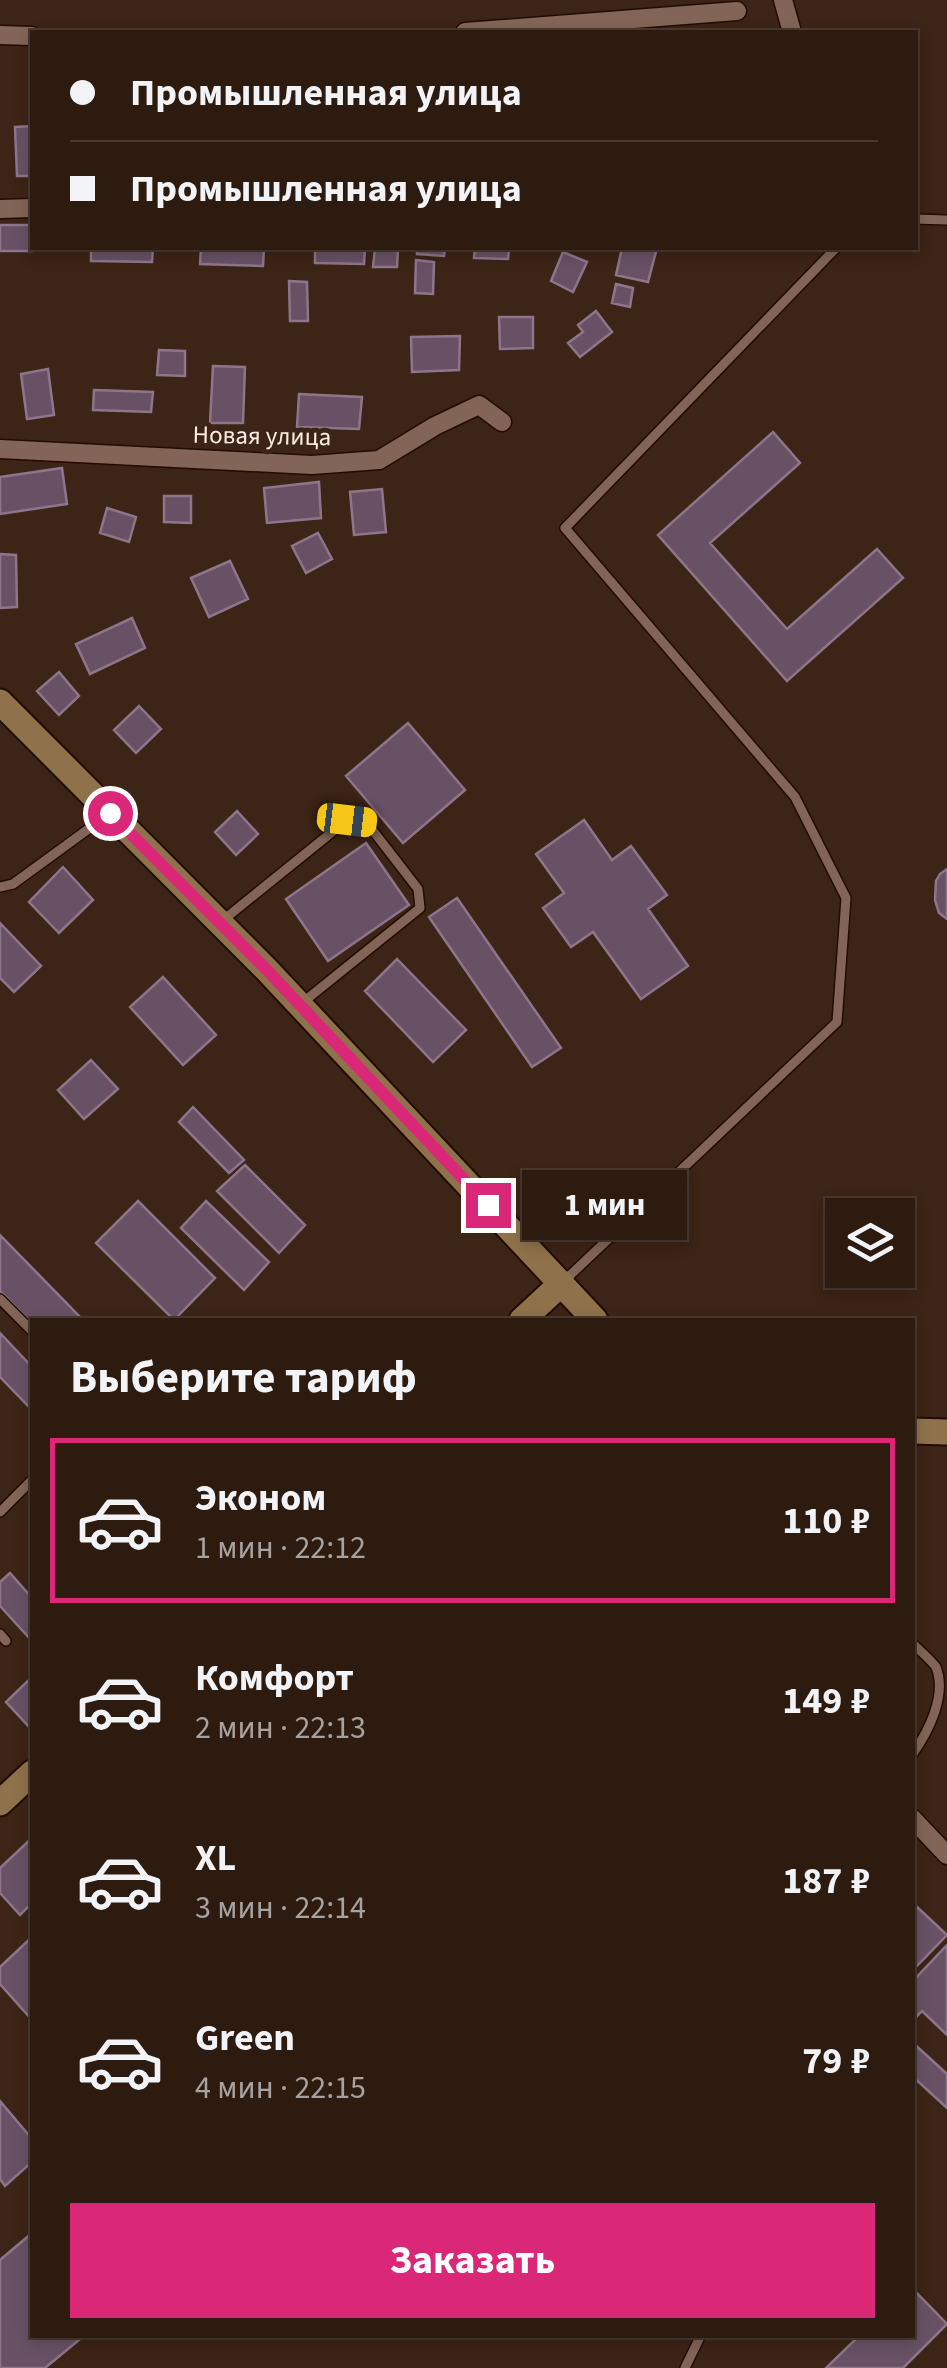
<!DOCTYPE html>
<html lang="ru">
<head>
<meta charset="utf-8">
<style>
  body { margin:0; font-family:"Source Sans 3",sans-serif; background:#39281e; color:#f1f3f6; height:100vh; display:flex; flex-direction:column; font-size:38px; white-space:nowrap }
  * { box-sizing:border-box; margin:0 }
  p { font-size:32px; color:#a7a19f }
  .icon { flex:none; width:55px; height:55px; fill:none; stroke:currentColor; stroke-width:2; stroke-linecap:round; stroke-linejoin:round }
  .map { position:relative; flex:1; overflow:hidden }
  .side { position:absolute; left:30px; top:1318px; width:885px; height:1020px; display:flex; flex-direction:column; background:#2d1b10; border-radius:0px; box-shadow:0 5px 15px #0003,0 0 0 2px #483930 }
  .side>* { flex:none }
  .banner { position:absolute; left:30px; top:30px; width:888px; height:220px; border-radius:0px; box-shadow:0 5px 15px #0003,0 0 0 2px #483930; display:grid; align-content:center; height:220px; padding:0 40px; background:#2d1b10 }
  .controls { position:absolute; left:825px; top:1198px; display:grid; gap:20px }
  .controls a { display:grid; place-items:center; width:90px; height:90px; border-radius:0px; background:#2d1b10; box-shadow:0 5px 15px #0003,0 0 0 2px #483930; font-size:50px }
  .end { position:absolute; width:45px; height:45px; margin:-22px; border:12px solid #db2777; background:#fff; box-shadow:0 0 0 5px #fff }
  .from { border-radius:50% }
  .bubble { position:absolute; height:70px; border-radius:0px; background:#2d1b10; box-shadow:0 5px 15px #0003,0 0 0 2px #483930; font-size:32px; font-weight:700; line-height:70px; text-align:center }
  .car { position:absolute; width:30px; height:60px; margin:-30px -15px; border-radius:12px; box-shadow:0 0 8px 2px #0007; background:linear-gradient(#f5c518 24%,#345 0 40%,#f5c518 0 76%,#345 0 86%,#f5c518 0) }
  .banner b { display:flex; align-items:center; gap:35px; height:95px; font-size:38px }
  .banner b+b { border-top:2px solid #483930 }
  .banner i { width:25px; height:25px; background:#f1f3f6 }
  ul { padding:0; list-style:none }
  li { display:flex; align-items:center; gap:30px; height:165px; margin:0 20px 15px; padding:0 20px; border:5px solid transparent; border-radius:0px }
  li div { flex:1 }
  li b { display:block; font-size:38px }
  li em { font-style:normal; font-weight:700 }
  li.on { border-color:#db2777 }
  li>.icon { width:90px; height:90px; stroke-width:1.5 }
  h2 { padding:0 40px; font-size:45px; line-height:120px }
  .cta { display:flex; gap:20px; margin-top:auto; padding:20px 40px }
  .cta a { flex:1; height:115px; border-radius:0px; background:#db2777; color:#fff; font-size:40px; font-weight:700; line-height:115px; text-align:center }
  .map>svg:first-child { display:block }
  .building { fill:#685165; stroke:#8e758b; stroke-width:2.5 }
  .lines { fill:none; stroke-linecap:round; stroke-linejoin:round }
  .lane-casing { stroke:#220c02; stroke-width:12 }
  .street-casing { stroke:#220c02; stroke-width:21 }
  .secondary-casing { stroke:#220c02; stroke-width:29 }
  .lane { stroke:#826556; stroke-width:9 }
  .street { stroke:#826556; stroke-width:18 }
  .secondary { stroke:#8f724b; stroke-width:25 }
  .route { stroke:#db2777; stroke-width:12 }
  .labels { text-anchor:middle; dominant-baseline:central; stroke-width:10; stroke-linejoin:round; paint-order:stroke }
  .street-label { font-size:25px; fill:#fdece3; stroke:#3c2416 }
</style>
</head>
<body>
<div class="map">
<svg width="947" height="2368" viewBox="0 0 947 2368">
  <rect width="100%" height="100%" fill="#3c2416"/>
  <path class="building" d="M32 126V176H17L15 127Z
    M0 225H32V251H0Z
    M91 248H153L152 262 91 261Z
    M201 248H264L263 266 200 264Z
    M315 248H365L364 264 315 263Z
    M375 248H398L397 267H373Z
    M417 248H445L444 256 417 254Z
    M475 248H509L508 259 474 258Z
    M622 248H657L648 282 616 275Z
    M563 252 587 262 573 292 551 281Z
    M416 260 434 262 433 294 415 293Z
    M289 281 307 282 308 321H290Z
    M616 284 633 288 630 307 612 303Z
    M596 311 612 332 580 357 568 343 583 332 578 325Z
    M499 317H533V348L500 349Z
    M460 336 459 370 412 372 411 337Z
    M159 350 185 351V376L157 375Z
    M213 366 245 367 243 423H210Z
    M48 369 54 415 27 419 21 374Z
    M94 390 153 392 151 412 93 410Z
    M299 394 362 397 359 429 297 427Z
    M773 432 800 463 710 543 787 629 877 549 903 578 787 681 658 535Z
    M62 468 67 504 0 514V477Z
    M319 482 321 518 267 523 264 488Z
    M382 489 386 532 354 535 350 492Z
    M164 496H191V523L164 522Z
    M107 508 136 517 129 542 100 533Z
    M318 533 332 559 306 573 292 546Z
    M0 554 16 555 17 607 0 608Z
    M230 561 248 599 209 617 191 578Z
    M132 618 145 648 90 674 76 644Z
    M59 672 79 696 59 715 37 691Z
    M139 706 161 729 136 753 114 730Z
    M408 723 465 790 403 843 346 776Z
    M237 811 258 834 236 855 215 832Z
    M584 820 612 860 631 846 667 895 648 909 688 966 641 999 593 932 571 947 543 908 564 893 536 854Z
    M366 843 409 905 328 961 286 899Z
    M63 867 93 900 59 933 29 902Z
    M947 869V919L939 913 935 900 936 881 940 874Z
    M457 898 561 1048 532 1067 429 917Z
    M0 923 41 966 14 992 0 978Z
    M397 959 466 1030 433 1062 365 991Z
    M163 977 216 1035 183 1065 130 1007Z
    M91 1060 118 1089 84 1119 58 1090Z
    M193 1107 244 1160 229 1173 179 1122Z
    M245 1165 305 1225 279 1253 217 1191Z
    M138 1201 215 1278 174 1320 96 1243Z
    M206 1201 269 1262 244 1290 181 1228Z
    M0 1235 83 1320H32V1324L0 1291Z
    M0 1333 32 1367V1410L0 1377Z
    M10 1573 32 1598V1641L0 1606V1582Z
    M32 1677V1730L6 1702Z
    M32 1838V1903L20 1915 0 1893V1868Z
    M916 1906 947 1935 912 1971V1910Z
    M32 1937V2020L0 1984V1967Z
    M947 1945V2035L922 2011 912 2021V1982Z
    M912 2042 947 2074V2108L912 2076Z
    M0 2101 32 2139V2162L5 2186 0 2179Z
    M32 2233V2335H85L45 2368H0V2260Z
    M912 2288 947 2324 903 2368H826L860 2335H912Z"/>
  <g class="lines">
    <defs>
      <path id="lane" d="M915 219 947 220
        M0 887 13 884 109 814
        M222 921 347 820 367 823 418 889 420 908 302 1003
        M564 1281 837 1022 846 898 795 797 565 528 836 248
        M0 1299 32 1331
        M0 1512 32 1480
        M0 1634 6 1641
        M912 1643C920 1651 929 1658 936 1667 947 1695 929 1731 912 1755
        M685 2368 701 2335"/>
      <path id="street" d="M783 0 792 32
        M465 32 737 11
        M0 35 32 36
        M0 209 32 208
        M0 449 312 465 379 460 435 426 479 405 502 422
        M912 1818 947 1855"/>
      <path id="secondary" d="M0 702 267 970 595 1320
        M522 1320 562 1283
        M912 1431 947 1432
        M0 1803 32 1773"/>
    </defs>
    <use href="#lane" class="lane-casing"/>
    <use href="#street" class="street-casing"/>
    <use href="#secondary" class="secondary-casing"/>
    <use href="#lane" class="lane"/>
    <use href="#street" class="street"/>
    <use href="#secondary" class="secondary"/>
  </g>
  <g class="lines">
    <path class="route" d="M110 813 267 970 488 1205"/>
  </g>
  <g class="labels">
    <g class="street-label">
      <text transform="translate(262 436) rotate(1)">Новая улица</text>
    </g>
  </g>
</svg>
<div class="controls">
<a><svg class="icon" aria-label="layers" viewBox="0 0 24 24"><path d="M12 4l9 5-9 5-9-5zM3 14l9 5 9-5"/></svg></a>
</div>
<i class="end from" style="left:110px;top:813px"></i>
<i class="end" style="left:488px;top:1205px"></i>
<div class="bubble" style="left:522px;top:1170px;width:165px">1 мин</div>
<i class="car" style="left:347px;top:820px;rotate:97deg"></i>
<div class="banner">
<b><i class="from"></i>Промышленная улица</b>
<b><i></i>Промышленная улица</b>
</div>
<section class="side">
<h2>Выберите тариф</h2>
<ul>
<li class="on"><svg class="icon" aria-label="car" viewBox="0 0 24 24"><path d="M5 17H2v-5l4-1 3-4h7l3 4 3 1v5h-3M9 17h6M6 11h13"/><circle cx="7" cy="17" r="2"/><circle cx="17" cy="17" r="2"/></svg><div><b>Эконом</b><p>1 мин · 22:12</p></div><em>110 ₽</em></li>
<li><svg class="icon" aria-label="car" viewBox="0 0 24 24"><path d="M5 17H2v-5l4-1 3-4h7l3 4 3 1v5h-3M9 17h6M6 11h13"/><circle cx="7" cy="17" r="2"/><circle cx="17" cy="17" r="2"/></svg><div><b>Комфорт</b><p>2 мин · 22:13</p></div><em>149 ₽</em></li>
<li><svg class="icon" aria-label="car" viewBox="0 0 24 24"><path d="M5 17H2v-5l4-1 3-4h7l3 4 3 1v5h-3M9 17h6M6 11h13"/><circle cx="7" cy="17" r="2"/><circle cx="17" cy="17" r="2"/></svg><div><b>XL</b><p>3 мин · 22:14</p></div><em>187 ₽</em></li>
<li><svg class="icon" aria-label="car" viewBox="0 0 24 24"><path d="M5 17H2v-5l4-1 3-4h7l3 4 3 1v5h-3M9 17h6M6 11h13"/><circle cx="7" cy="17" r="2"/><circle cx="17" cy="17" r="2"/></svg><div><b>Green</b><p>4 мин · 22:15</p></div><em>79 ₽</em></li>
</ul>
<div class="cta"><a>Заказать</a></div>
</section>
</div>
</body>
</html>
